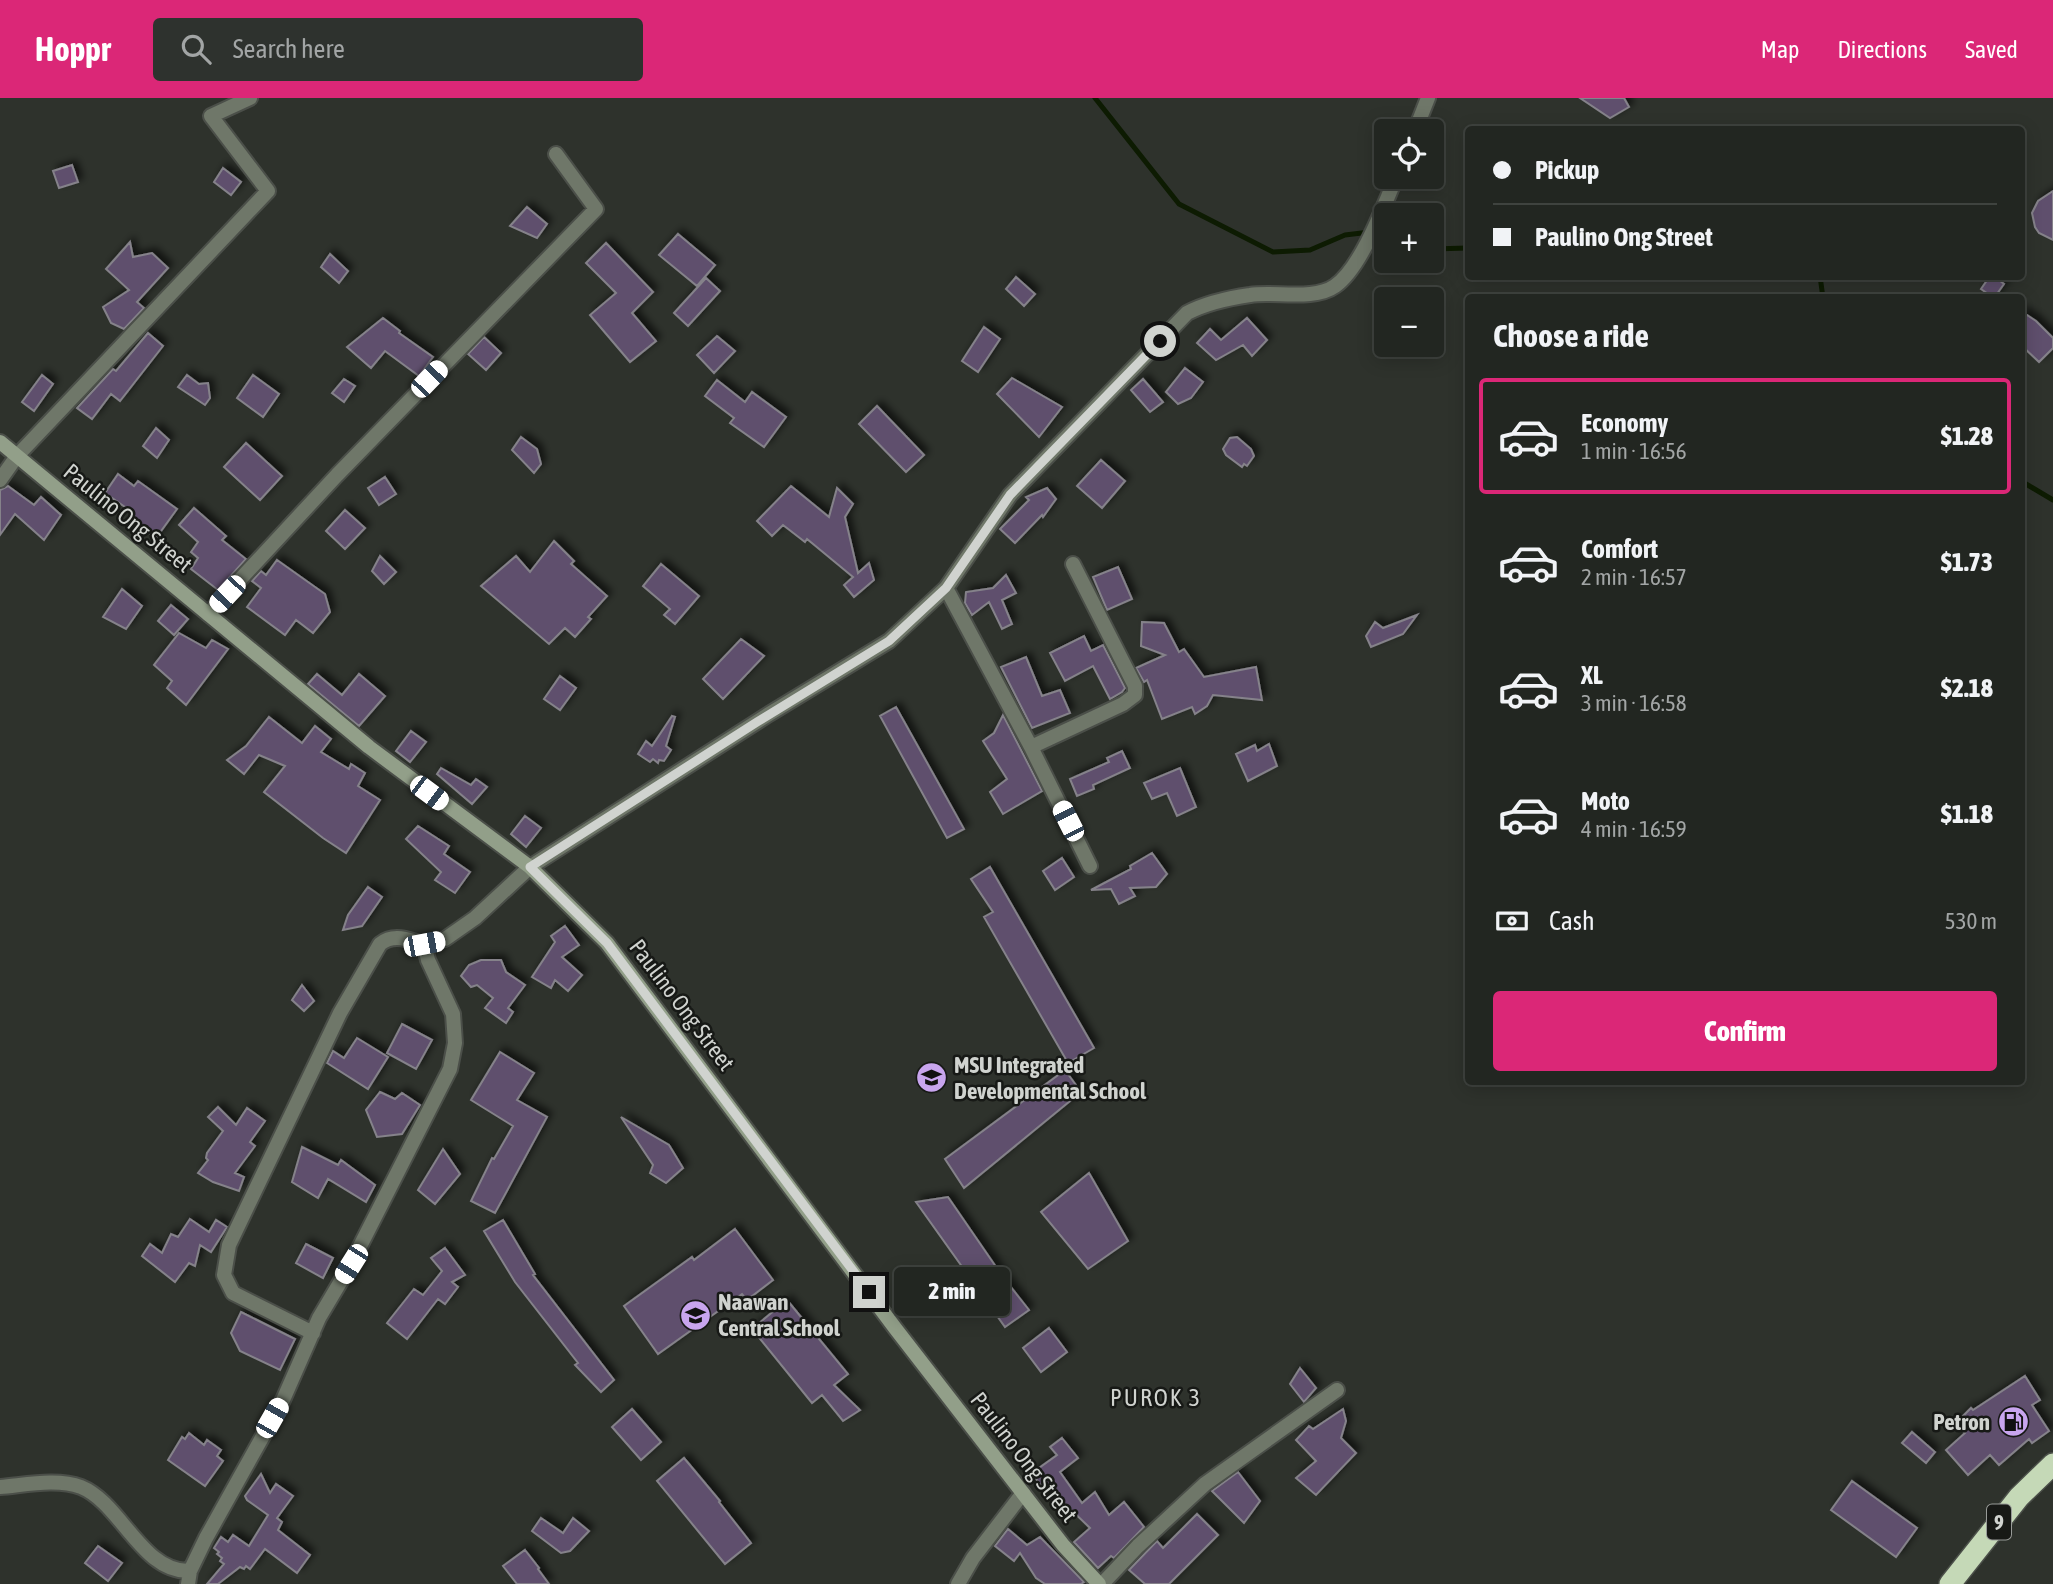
<!DOCTYPE html>
<html lang="en">
<head>
<meta charset="utf-8">
<style>
  body { margin:0; font-family:"Asap Condensed",sans-serif; background:#2e322e; color:#f1f3f6; height:100vh; display:flex; flex-direction:column; font-size:26px; white-space:nowrap }
  * { box-sizing:border-box; margin:0 }
  p { font-size:23px; color:#a2a5a5 }
  .icon { flex:none; width:38px; height:38px; fill:none; stroke:currentColor; stroke-width:2; stroke-linecap:round; stroke-linejoin:round }
  .map { position:relative; flex:1; overflow:hidden }
  .details { position:absolute; left:1465px; top:196px; width:560px; height:791px; display:flex; flex-direction:column; background:#222621; border-radius:7px; box-shadow:0 4px 18px #0003,0 0 0 2px #3f433f }
  .details>* { flex:none }
  .guide { position:absolute; left:1465px; top:28px; width:560px; height:154px; border-radius:7px; box-shadow:0 4px 18px #0003,0 0 0 2px #3f433f; display:grid; align-content:center; height:154px; padding:0 28px; background:#222621 }
  .buttons { position:absolute; left:1374px; top:21px; display:grid; gap:14px }
  .buttons a { display:grid; place-items:center; width:70px; height:70px; border-radius:7px; background:#222621; box-shadow:0 4px 18px #0003,0 0 0 2px #3f433f; font-size:35px }
  .end { position:absolute; width:32px; height:32px; margin:-16px; border:9px solid #d0d3cf; background:#111; box-shadow:0 0 0 4px #111 }
  .from { border-radius:50% }
  .bubble { position:absolute; height:49px; border-radius:7px; background:#222621; box-shadow:0 4px 18px #0003,0 0 0 2px #3f433f; font-size:23px; font-weight:800; line-height:49px; text-align:center }
  .car { position:absolute; width:21px; height:42px; margin:-21px -10px; border-radius:9px; box-shadow:0 0 5px 2px #0007; background:linear-gradient(#fff 24%,#345 0 40%,#fff 0 76%,#345 0 86%,#fff 0) }
  .guide b { display:flex; align-items:center; gap:24px; height:66px; font-size:26px }
  .guide b+b { border-top:2px solid #3f433f }
  .guide i { width:18px; height:18px; background:#f1f3f6 }
  ul { padding:0; list-style:none }
  li { display:flex; align-items:center; gap:21px; height:116px; margin:0 14px 10px; padding:0 14px; border:4px solid transparent; border-radius:7px }
  li div { flex:1 }
  li b { display:block; font-size:26px }
  li em { font-style:normal; font-weight:800 }
  li.active { border-color:#db2777 }
  li>.icon { width:63px; height:63px; stroke-width:1.5 }
  h2 { padding:0 28px; font-size:32px; line-height:84px }
  .pay { display:flex; align-items:center; gap:18px; height:77px; padding:0 28px; font-size:26px }
  .pay p { margin-inline-start:auto }
  .primary-button { display:flex; gap:14px; margin-top:auto; padding:14px 28px }
  .primary-button a { flex:1; height:80px; border-radius:7px; background:#db2777; color:#fff; font-size:28px; font-weight:800; line-height:80px; text-align:center }
  header { display:flex; align-items:center; gap:42px; box-sizing:border-box; height:98px; padding:0 35px; background:#db2777; color:#fff }
  header strong { font-size:33px }
  nav { display:flex; gap:38px; margin-inline-start:auto; font-size:24px }
  .search { width:490px; height:63px; background:#2e322e; display:flex; align-items:center; gap:18px; box-sizing:border-box; padding:0 24px; border-radius:7px; color:#a2a5a5; font-size:26px }
  .map>svg:first-child { display:block }
  .lines { fill:none; stroke-linecap:round; stroke-linejoin:round }
  .stream { stroke:#0d1b02; stroke-width:5 }
  .building { fill:#5e506d; stroke:#85828a; stroke-width:2; filter:url(#shadow) }
  .street-casing { stroke:#4b4f49; stroke-width:18 }
  .secondary-casing { stroke:#4b4f49; stroke-width:18 }
  .highway-casing { stroke:#4b4f49; stroke-width:24 }
  .street { stroke:#6f7769; stroke-width:14 }
  .secondary { stroke:#929f89; stroke-width:14 }
  .highway { stroke:#c5d9b7; stroke-width:21 }
  .route { stroke:#d0d3cf; stroke-width:9 }
  .labels { text-anchor:middle; dominant-baseline:central; stroke-width:5; stroke-linejoin:round; paint-order:stroke }
  .shield { fill:#171916; stroke:#989b98; stroke-width:2 }
  .shield-label { font-size:21px; font-weight:bold; fill:#d0d3cf }
  .street-label { font-size:23px; fill:#d0d3cf; stroke:#171916 }
  .poi-label { font-size:23px; font-weight:bold; fill:#d0d3cf; stroke:#171916; text-anchor:start }
  .neighbourhood-label { font-size:24px; letter-spacing:2px; fill:#d0d3cf; stroke:#171916 }
</style>
</head>
<body>
<header>
<strong>Hoppr</strong>
<div class="search"><svg class="icon" aria-label="search" viewBox="0 0 24 24"><circle cx="10" cy="10" r="6"/><path d="M15 15l6 6"/></svg>Search here</div>
<nav><a>Map</a><a>Directions</a><a>Saved</a></nav>
</header>
<div class="map">
<svg width="2053" height="1486" viewBox="0 0 2053 1486">
  <defs>
    <filter id="shadow"><feDropShadow dx="4.5" dy="-4.5" stdDeviation="3.5" flood-color="#0009"/></filter>
  </defs>
  <rect width="100%" height="100%" fill="#2e322c"/>
  <g class="lines">
    <path class="stream" d="M1095 0 1179 106 1273 154 1310 152 1345 137 1370 134 1386 143
      M1432 151 1468 150
      M1820 178 1823 200
      M2021 383 2053 402"/>
  </g>
  <path class="building" d="M1580 0H1624L1629 9 1610 20Z
    M72 67 78 84 59 90 53 73Z
    M223 70 241 84 231 97 214 84Z
    M2053 93V142L2039 135 2035 129 2032 115 2038 103Z
    M527 109 547 126 537 140 510 128Z
    M678 136 715 167 697 188 659 157Z
    M130 144 133 159 152 155 168 170 137 204 144 210 124 231 111 225 103 209 129 192 106 171Z
    M606 145 653 194 632 215 656 243 630 264 590 217 616 195 586 165Z
    M330 156 348 173 339 185 321 169Z
    M1990 178H1994L2004 186 1994 200 1981 191Z
    M1016 179 1035 196 1024 208 1006 191Z
    M706 180 720 193 688 228 674 215Z
    M2021 213 2036 223 2053 240V250L2039 264 2021 247Z
    M383 220 400 233 399 235 433 259 419 278 385 253 371 270 347 249Z
    M1247 220 1267 242 1252 258 1243 247 1216 262 1197 245 1210 231 1221 242Z
    M984 229 1000 241 978 274 962 263Z
    M148 235 163 248 120 303 111 296 92 321 77 310 113 271 116 273Z
    M717 238 735 253 714 275 697 257Z
    M484 239 501 255 486 272 468 256Z
    M1185 270 1203 284 1191 300 1178 306 1166 294Z
    M42 277 53 286 34 313 22 304Z
    M187 277 199 286 208 285 210 300 205 307 178 289Z
    M253 277 279 296 263 319 237 300Z
    M1012 280 1062 309 1039 339 997 296Z
    M344 281 355 288 344 304 332 295Z
    M1143 281 1163 304 1150 314 1131 292Z
    M717 282 745 304 752 294 786 319 764 349 730 325 734 320 705 298Z
    M877 308 924 357 906 374 859 326Z
    M156 330 169 342 157 360 143 348Z
    M521 339 537 351 541 366 534 375 512 352Z
    M1237 339 1251 351 1254 358 1247 368 1244 366 1242 369 1226 357 1223 351 1230 340Z
    M246 345 282 378 260 402 224 369Z
    M1101 362 1125 383 1102 410 1077 388Z
    M118 376 134 388 138 383 177 411 156 440 128 419 132 414 105 395Z
    M385 379 396 396 379 407 368 390Z
    M8 388 34 407 41 399 61 417 44 442 15 416 0 437V392Z
    M791 388 829 419 837 390 853 406 845 419 858 475 869 465 874 482 854 499 844 487 853 479 807 441 805 444 783 427 772 438 757 423Z
    M1047 390 1056 401 1043 419 1042 417 1015 445 1000 431 1029 402 1026 399Z
    M194 410 226 438 222 442 246 461 218 492 191 471 198 460 191 454 198 444 179 427Z
    M345 412 365 430 345 451 326 433Z
    M554 443 574 463 571 466 607 498 588 519 591 521 575 539 565 530 549 546 481 488 516 458 530 474Z
    M380 458 396 474 384 486 372 473Z
    M277 462 325 496 330 514 313 535 296 522 285 537 247 509 261 490 252 483 261 473 266 477Z
    M661 466 699 498 675 526 664 517 670 511 643 488Z
    M1118 469 1132 501 1107 512 1093 479Z
    M1006 477 1016 495 1002 502 1012 526 1002 531 989 504 972 517 965 505 966 494 993 490Z
    M122 491 142 508 126 531 103 519Z
    M171 507 188 521 174 537 158 523Z
    M1417 517 1403 536 1371 549 1366 538 1375 524 1383 530Z
    M1142 524 1164 525 1179 554 1184 551 1204 579 1256 569 1262 602 1213 597 1207 608 1195 616 1192 609 1162 621 1147 582 1144 584 1136 570 1165 557 1141 548Z
    M179 535 206 550 212 542 228 551 186 607 167 590 172 583 154 567Z
    M1084 538 1091 553 1103 547 1125 590 1122 594 1110 601 1093 568 1065 583 1050 555Z
    M741 541 764 558 723 601 703 581Z
    M1026 559 1042 598 1060 592 1070 615 1032 630 1001 569Z
    M317 576 342 597 359 576 385 598 359 628 308 586Z
    M560 578 576 590 560 612 544 601Z
    M896 609 964 731 947 740 880 618Z
    M1003 617 1042 693 1003 716 990 694 1007 681 983 643 994 635Z
    M672 618 675 619 666 648 671 652 664 663 659 662 658 665 653 661 650 664 638 656 646 643 652 648Z
    M269 619 302 645 315 628 331 641 321 654 349 671 351 666 365 675 358 688 380 702 346 755 323 740 264 694 285 668 259 657 244 676 227 662 246 648Z
    M411 633 426 644 410 664 396 653Z
    M1269 646 1277 668 1248 683 1236 656 1255 647 1257 653Z
    M1122 653 1130 670 1093 687 1094 691 1077 698 1070 681 1109 664 1107 660Z
    M441 670 471 687 476 681 487 689 472 706 437 676Z
    M1180 670 1196 709 1177 718 1167 695 1152 701 1144 685Z
    M525 718 541 730 526 749 511 736Z
    M418 728 449 748 444 756 470 774 455 795 435 782 441 774 406 741Z
    M1152 755 1167 776 1156 789 1130 790 1135 798 1119 806 1111 791 1091 792 1131 771 1130 768Z
    M1062 760 1074 779 1055 792 1043 773Z
    M990 769 1094 950 1068 965 984 819 993 814 971 781Z
    M368 789 382 799 362 828 343 832 348 817Z
    M565 828 579 847 562 859 582 877 568 893 555 882 551 890 532 879 555 844 551 838Z
    M481 862H501L506 874 525 887 508 910 513 914 506 925 485 910 493 900 477 887 471 889 461 878 469 867Z
    M302 887 314 903 304 913 292 902Z
    M402 926 432 942 416 971 387 955Z
    M357 940 388 959 368 991 327 965 333 953 344 960Z
    M500 954 534 975 517 1002 547 1019 495 1115 471 1103 492 1060 494 1061 513 1028 471 1002Z
    M1065 972 1081 994 964 1090 945 1061Z
    M380 994 395 1001 402 995 420 1007 402 1036 377 1039 366 1012Z
    M218 1009 236 1027 247 1010 265 1023 250 1044 255 1048 235 1075 244 1079 239 1093 213 1084 198 1075 208 1062 206 1060 207 1055 223 1033 208 1019Z
    M621 1019 669 1047 683 1070 666 1085 650 1075 653 1067Z
    M302 1049 338 1067 341 1062 375 1087 366 1104 328 1081 318 1100 292 1084Z
    M443 1051 460 1076 435 1106 418 1092Z
    M1089 1075 1128 1143 1088 1171 1041 1114Z
    M948 1099 1003 1179 1029 1212 1005 1229 916 1104Z
    M190 1121 209 1134 216 1122 227 1129 211 1154 200 1147 195 1168 189 1165 175 1184 142 1158 150 1146 162 1155 171 1136 178 1139Z
    M503 1122 535 1176 533 1177 614 1282 601 1294 575 1267 578 1265 515 1184 484 1133Z
    M735 1131 773 1182 747 1202 742 1196 658 1256 624 1208 692 1159 694 1162Z
    M306 1146 333 1160 323 1180 296 1165Z
    M445 1150 465 1177 452 1184 458 1189 445 1206 438 1201 407 1241 387 1225 414 1191 423 1197 442 1173 431 1160Z
    M787 1202 848 1276 834 1287 860 1312 843 1323 822 1297 812 1305 752 1231Z
    M241 1214 295 1241 280 1272 240 1253 231 1235Z
    M1049 1230 1067 1254 1041 1274 1023 1250Z
    M1300 1270 1316 1290 1304 1304 1290 1286Z
    M2025 1278 2040 1302 2032 1307 2049 1333 2032 1345 2029 1341 1999 1367 1990 1357 1968 1377 1946 1352 1965 1335 1956 1325 1971 1310 1973 1312Z
    M632 1311 661 1344 641 1362 612 1329Z
    M1343 1311 1346 1323 1341 1340 1356 1355 1316 1397 1296 1380 1316 1363 1296 1342 1309 1328 1313 1331Z
    M1912 1334 1935 1354 1926 1365 1902 1345Z
    M189 1335 204 1347 207 1342 221 1352 217 1358 223 1363 205 1388 168 1362 182 1339 185 1341Z
    M1062 1340 1078 1360 1060 1374 1082 1405 1095 1394 1109 1417 1124 1404 1144 1429 1114 1460 1111 1458 1098 1470 1074 1444 1090 1430 1062 1403 1056 1408 1032 1375 1057 1357 1050 1349Z
    M684 1360 720 1403 719 1404 751 1445 725 1466 657 1383Z
    M1238 1374 1260 1403 1244 1425 1212 1393Z
    M261 1376 270 1395 276 1386 293 1398 277 1420 282 1424 278 1432 310 1457 297 1475 265 1451 250 1471 246 1468 244 1471 240 1469 218 1486H207L224 1466 220 1463 222 1460 217 1456 219 1454 214 1450 221 1439 228 1444 233 1437 249 1448 268 1417 247 1402 245 1398Z
    M1852 1383 1917 1430 1896 1459 1831 1412Z
    M1197 1416 1218 1437 1169 1486H1145L1129 1472 1157 1443 1163 1450Z
    M541 1420 563 1435 573 1420 589 1433 570 1453 561 1455 532 1433Z
    M1008 1431 1027 1447 1040 1439 1084 1484 1081 1486H1045L1036 1480 1020 1455 1014 1463 995 1448Z
    M98 1448 122 1465 108 1483 85 1465Z
    M525 1452 539 1470 538 1471 549 1486H517L503 1468Z"/>
  <g class="lines">
    <defs>
      <path id="street" d="M1415 33 1428 0
        M0 382 17 358 268 93 211 18 250 0
        M946 490 1031 649 1090 768
        M208 516 337 377 596 111 556 56
        M1031 649 1123 606 1135 597V588L1073 466
        M313 1235 233 1195 224 1177 229 1147 340 915 380 846C394 835 408 842 424 846
        M0 1389C25 1387 57 1380 81 1389 121 1405 142 1475 190 1473
        M188 1486 190 1473 206 1440 283 1302 319 1220 351 1166 450 971 455 945 453 916 428 862 424 846 445 841 475 820 530 769 769 616 889 543 946 490 1010 397 1187 215C1206 205 1229 200 1250 197 1274 193 1314 203 1335 188 1361 170 1384 108 1396 79
        M958 1486 973 1460 1023 1395
        M1102 1486 1138 1448 1205 1386 1337 1292"/>
      <path id="secondary" d="M0 344 369 649 530 769 607 845 895 1230 1063 1447 1099 1486"/>
      <path id="highway" d="M1950 1486 2019 1399 2053 1366"/>
    </defs>
    <use href="#street" class="street-casing"/>
    <use href="#secondary" class="secondary-casing"/>
    <use href="#highway" class="highway-casing"/>
    <use href="#street" class="street"/>
    <use href="#secondary" class="secondary"/>
    <use href="#highway" class="highway"/>
  </g>
  <g class="lines">
    <path class="route" d="M869 1194 607 845 530 769 757 624 889 543 946 490 1010 397 1160 243"/>
  </g>
  <defs>
    <symbol id="university-disc" viewBox="-11 -11 22 22"><circle r="9.5" fill="#c8a5ee" stroke="#171916"/><path d="M0-5L7-2L0 1L-7-2ZM-4 1L0 2.5L4 1V4Q0 6-4 4Z" fill="#111"/></symbol>
    <symbol id="school-disc" viewBox="-11 -11 22 22"><circle r="9.5" fill="#c8a5ee" stroke="#171916"/><path d="M0-5L7-2L0 1L-7-2ZM-4 1L0 2.5L4 1V4Q0 6-4 4Z" fill="#111"/></symbol>
    <symbol id="fuel-disc" viewBox="-11 -11 22 22"><circle r="9.5" fill="#c8a5ee" stroke="#171916"/><path d="M-5.5-6h7V0h2V4h1.3V-2.5L3-4.5l.8-.8L6-3V5H2.5V1h-1V6h-7ZM-4.2-4.7v3.2H.2V-4.7Z" fill="#111"/></symbol>
  </defs>
  <g fill-rule="evenodd">
    <use href="#university-disc" x="914" y="962" width="35" height="35"/>
    <use href="#school-disc" x="678" y="1200" width="35" height="35"/>
    <use href="#fuel-disc" x="1996" y="1306" width="35" height="35"/>
  </g>
  <g class="labels">
    <rect class="shield" x="1987" y="1406.5" width="24" height="35" rx="5"/>
    <g class="shield-label">
      <text x="1999" y="1424">9</text>
    </g>
    <g class="street-label">
      <text transform="translate(128 420) rotate(39)">Paulino Ong Street</text>
      <text transform="translate(682 907) rotate(53)">Paulino Ong Street</text>
      <text transform="translate(1024 1359) rotate(52)">Paulino Ong Street</text>
    </g>
    <g class="poi-label">
      <text x="954" y="967">MSU Integrated<tspan x="954" dy="26">Developmental School</tspan></text>
      <text x="718" y="1204">Naawan<tspan x="718" dy="26">Central School</tspan></text>
      <text x="1990" y="1324" text-anchor="end">Petron</text>
    </g>
    <g class="neighbourhood-label">
      <text x="1156" y="1299">PUROK 3</text>
    </g>
  </g>
</svg>
<div class="buttons">
<a><svg class="icon" aria-label="locate" viewBox="0 0 24 24"><circle cx="12" cy="12" r="6"/><path d="M12 2v4M12 18v4M2 12h4M18 12h4"/></svg></a>
<a>+</a>
<a>−</a>
</div>
<i class="end from" style="left:1160px;top:243px"></i>
<i class="end" style="left:869px;top:1194px"></i>
<div class="bubble" style="left:894px;top:1169px;width:116px">2 min</div>
<i class="car" style="left:429px;top:281px;rotate:44deg"></i>
<i class="car" style="left:227px;top:496px;rotate:223deg"></i>
<i class="car" style="left:429px;top:695px;rotate:127deg"></i>
<i class="car" style="left:1068px;top:723px;rotate:333deg"></i>
<i class="car" style="left:424px;top:846px;rotate:79deg"></i>
<i class="car" style="left:351px;top:1166px;rotate:212deg"></i>
<i class="car" style="left:272px;top:1320px;rotate:30deg"></i>
<div class="guide">
<b><i class="from"></i>Pickup</b>
<b><i></i>Paulino Ong Street</b>
</div>
<section class="details">
<h2>Choose a ride</h2>
<ul>
<li class="active"><svg class="icon" aria-label="car" viewBox="0 0 24 24"><path d="M5 17H2v-5l4-1 3-4h7l3 4 3 1v5h-3M9 17h6M6 11h13"/><circle cx="7" cy="17" r="2"/><circle cx="17" cy="17" r="2"/></svg><div><b>Economy</b><p>1 min · 16:56</p></div><em>$1.28</em></li>
<li><svg class="icon" aria-label="car" viewBox="0 0 24 24"><path d="M5 17H2v-5l4-1 3-4h7l3 4 3 1v5h-3M9 17h6M6 11h13"/><circle cx="7" cy="17" r="2"/><circle cx="17" cy="17" r="2"/></svg><div><b>Comfort</b><p>2 min · 16:57</p></div><em>$1.73</em></li>
<li><svg class="icon" aria-label="car" viewBox="0 0 24 24"><path d="M5 17H2v-5l4-1 3-4h7l3 4 3 1v5h-3M9 17h6M6 11h13"/><circle cx="7" cy="17" r="2"/><circle cx="17" cy="17" r="2"/></svg><div><b>XL</b><p>3 min · 16:58</p></div><em>$2.18</em></li>
<li><svg class="icon" aria-label="car" viewBox="0 0 24 24"><path d="M5 17H2v-5l4-1 3-4h7l3 4 3 1v5h-3M9 17h6M6 11h13"/><circle cx="7" cy="17" r="2"/><circle cx="17" cy="17" r="2"/></svg><div><b>Moto</b><p>4 min · 16:59</p></div><em>$1.18</em></li>
</ul>
<div class="pay"><svg class="icon" aria-label="cash" viewBox="0 0 24 24"><path d="M3 7h18v10H3z"/><circle cx="12" cy="12" r="2"/></svg>Cash<p>530 m</p></div>
<div class="primary-button"><a>Confirm</a></div>
</section>
</div>
</body>
</html>
